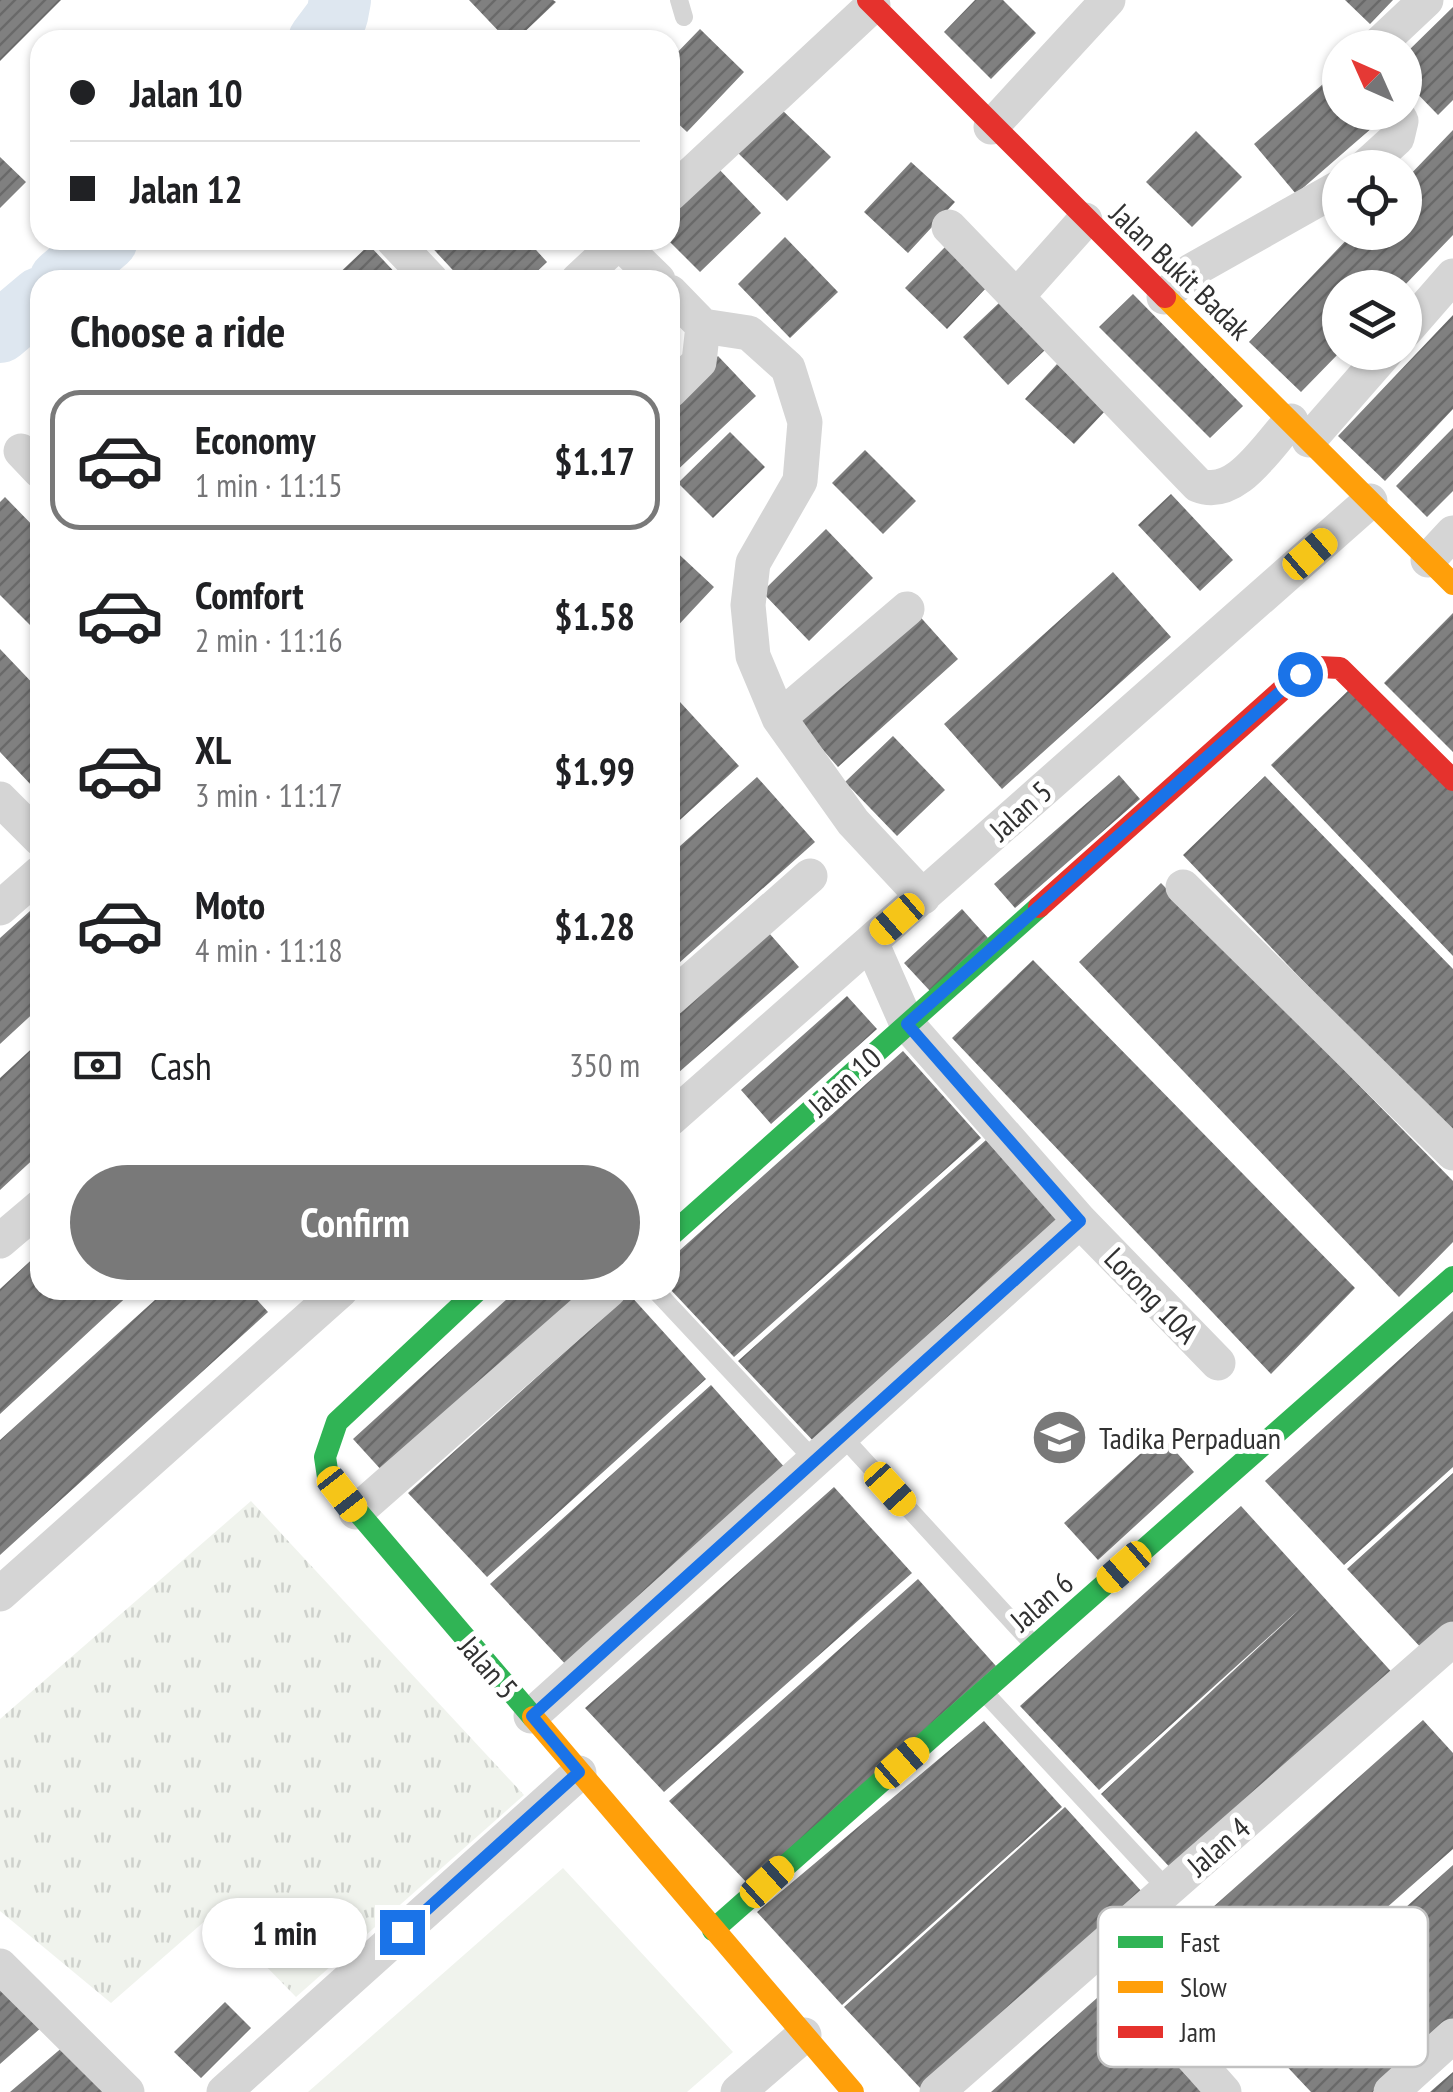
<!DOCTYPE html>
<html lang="en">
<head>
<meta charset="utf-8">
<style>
  body { margin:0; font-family:"PT Sans Narrow",sans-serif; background:#f2f2f2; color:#202124; height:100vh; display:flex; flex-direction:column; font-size:38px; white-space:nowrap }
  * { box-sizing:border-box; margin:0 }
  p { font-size:32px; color:#757577 }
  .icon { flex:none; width:55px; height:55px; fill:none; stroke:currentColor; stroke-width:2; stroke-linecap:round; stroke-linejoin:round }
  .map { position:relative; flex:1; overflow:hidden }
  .drawer { position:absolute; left:30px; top:270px; width:650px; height:1030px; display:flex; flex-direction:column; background:#fff; border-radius:30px; box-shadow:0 2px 8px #0004 }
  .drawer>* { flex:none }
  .banner { position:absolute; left:30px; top:30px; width:650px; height:220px; border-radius:30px; box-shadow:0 2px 8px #0004; display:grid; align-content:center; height:220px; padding:0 40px; background:#fff }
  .needle { width:65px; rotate:315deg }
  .tools { position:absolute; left:1322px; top:30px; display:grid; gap:20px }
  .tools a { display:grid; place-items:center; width:100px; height:100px; border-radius:50%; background:#fff; box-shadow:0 2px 8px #0004; font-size:50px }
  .end { position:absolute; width:45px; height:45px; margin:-22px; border:12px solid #1a73e8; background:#fff; box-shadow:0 0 0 5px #fff }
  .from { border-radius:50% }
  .bubble { position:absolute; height:70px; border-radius:35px; background:#fff; box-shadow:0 2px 8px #0004; font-size:32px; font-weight:700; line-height:70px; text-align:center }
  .car { position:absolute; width:30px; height:60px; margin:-30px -15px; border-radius:12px; box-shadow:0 0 8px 2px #0007; background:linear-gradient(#f5c518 24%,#345 0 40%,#f5c518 0 76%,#345 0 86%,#f5c518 0) }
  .banner b { display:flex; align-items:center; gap:35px; height:95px; font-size:38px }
  .banner b+b { border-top:2px solid #e0e0e0 }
  .banner i { width:25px; height:25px; background:#202124 }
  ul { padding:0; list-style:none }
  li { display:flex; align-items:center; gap:30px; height:140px; margin:0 20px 15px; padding:0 20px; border:5px solid transparent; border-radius:30px }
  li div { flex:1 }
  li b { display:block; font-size:38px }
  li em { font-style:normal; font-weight:700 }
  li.selected { border-color:#797979 }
  li>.icon { width:90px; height:90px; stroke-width:1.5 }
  h2 { padding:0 40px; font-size:45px; line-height:120px }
  .pay { display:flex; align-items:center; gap:25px; height:110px; padding:0 40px; font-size:38px }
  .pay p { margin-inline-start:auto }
  .button { display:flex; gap:20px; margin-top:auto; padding:20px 40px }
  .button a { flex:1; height:115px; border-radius:60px; background:#797979; color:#fff; font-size:40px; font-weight:700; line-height:115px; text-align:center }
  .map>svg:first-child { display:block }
  .grass { fill:url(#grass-tufts) }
  .park { fill:#f0f3ed }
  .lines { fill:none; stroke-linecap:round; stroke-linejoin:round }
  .river { stroke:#dee7f0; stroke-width:62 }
  .building { fill:url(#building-hatch) }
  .lane { stroke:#d5d5d5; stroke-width:18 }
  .street { stroke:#d5d5d5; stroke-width:35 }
  .fast { stroke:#30b455; stroke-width:22 }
  .slow { stroke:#ff9f0a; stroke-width:22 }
  .jam { stroke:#e5322d; stroke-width:22 }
  .route { stroke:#1a73e8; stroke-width:12 }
  .labels { text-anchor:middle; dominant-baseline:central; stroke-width:10; stroke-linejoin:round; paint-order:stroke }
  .street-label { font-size:30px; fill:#313131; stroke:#fff }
  .poi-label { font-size:30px; fill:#313131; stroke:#fff; text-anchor:start }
  .key { fill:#fff; stroke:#c1c1c1; stroke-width:2.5 }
  .key-label { font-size:28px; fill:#313131 }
</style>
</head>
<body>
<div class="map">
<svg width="1453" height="2092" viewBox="0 0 1453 2092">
  <defs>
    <pattern id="grass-tufts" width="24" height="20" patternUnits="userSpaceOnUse" patternTransform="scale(2.5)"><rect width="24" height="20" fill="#f0f3ed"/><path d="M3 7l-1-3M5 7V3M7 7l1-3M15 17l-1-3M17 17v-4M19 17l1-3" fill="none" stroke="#ced1cc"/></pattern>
    <pattern id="building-hatch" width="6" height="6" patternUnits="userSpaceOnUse" patternTransform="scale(2.5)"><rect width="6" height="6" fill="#808080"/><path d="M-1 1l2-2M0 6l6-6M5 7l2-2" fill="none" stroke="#696969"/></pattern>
  </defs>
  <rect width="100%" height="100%" fill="#fff"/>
  <path class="grass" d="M251 1501 524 1795 296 1997 214 1913 111 2003 0 1911V1719Z"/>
  <path class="park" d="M563 1868 733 2052 687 2092H308Z"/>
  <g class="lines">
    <path class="river" d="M319 40 337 16 340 0
      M60 280 107 240
      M0 332 40 298"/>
  </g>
  <path class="building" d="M0 0H61L0 61Z
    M469 0H553L556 2 516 40H507Z
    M975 0H1003L1036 33 991 79 944 32Z
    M1345 0H1393L1370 24Z
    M1453 7V100L1438 115 1405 81V54Z
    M700 29 744 72 687 132 670 116V60Z
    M1338 71 1340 112H1374L1381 120 1296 194 1254 144Z
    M780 108 831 157 787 201 737 152Z
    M1453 130V235L1402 288H1340V352L1301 392 1249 342 1354 232H1405V180Z
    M1196 131 1242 177 1192 227 1146 182Z
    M0 157 26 182 0 208Z
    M911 162 955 202 908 253 864 212Z
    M715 165 761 213 700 272 670 242V208Z
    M785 237 838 292 790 338 738 284Z
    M425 240H527L547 262 528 280H462Z
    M369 245 402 280H332Z
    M945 247 987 287 947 329 905 288Z
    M1133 294 1243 406 1210 438 1099 327Z
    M1000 302 1045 350 1008 385 963 337Z
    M1453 315V409L1385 481 1338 436Z
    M718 356 756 396 670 477V401Z
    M1057 364 1106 410 1074 444 1025 399Z
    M1453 428V491L1427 517 1396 486Z
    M730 432 765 467 713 518 678 483Z
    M865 450 916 501 883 534 832 483Z
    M1171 494 1233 560 1200 591 1138 525Z
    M5 497 40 533V635L0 595V502Z
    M826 529 873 578 809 641 762 592Z
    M670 546 714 587 670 634Z
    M1113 572 1171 637 1002 789 944 724Z
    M915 611 958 659 838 767 795 718Z
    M1453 613V752L1384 683Z
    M0 649 40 691V780L33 787 0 752Z
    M1353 686 1453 789V956L1271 765Z
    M680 702 739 766 670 829V711Z
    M893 736 945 790 897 836 845 782Z
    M1119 775 1140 799 1015 908 994 884Z
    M1265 776 1453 969V1138L1183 855Z
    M757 777 815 842 670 971V855Z
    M1161 883 1453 1181V1242L1399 1297 1079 962Z
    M40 902V1007L0 1044V938Z
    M962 909 988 938 930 991 904 963Z
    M769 933 799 967 670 1080V1020Z
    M1033 960 1355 1288 1271 1374 952 1038Z
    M847 996 877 1029 771 1124 741 1090Z
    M40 1041V1153L0 1190V1078Z
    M903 1051 981 1138 734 1357 670 1289V1259Z
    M986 1140 1064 1226 817 1445 738 1361Z
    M40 1252V1290H134L0 1414V1289Z
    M166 1290H248L268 1312 0 1555V1440Z
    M517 1290 582 1292 384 1473 353 1439Z
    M629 1294 706 1379 487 1577 408 1493Z
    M1453 1311V1467L1344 1565 1265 1481Z
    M711 1385 787 1470 569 1668 490 1584Z
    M1161 1435 1194 1472 1098 1560 1064 1523Z
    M1453 1473V1629L1426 1653 1347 1569Z
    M834 1487 912 1573 664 1792 585 1708Z
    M1241 1506 1397 1678 1178 1876 1101 1794 1304 1605 1099 1790 1020 1706Z
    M918 1579 996 1666 749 1885 669 1801Z
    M1423 1720 1453 1753V1849L1254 2025 1175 1941Z
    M984 1721 1062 1807 842 2005 757 1912Z
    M1065 1807 1143 1893 923 2091 844 2007Z
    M1453 1865V2021L1373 2092H1311L1260 2038Z
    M0 1984 43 2026 0 2064Z
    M1106 1990 1202 2092H991Z
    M225 2002 251 2028 201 2078 174 2052Z
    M64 2046 107 2092H10Z
    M1453 2072V2092H1430Z"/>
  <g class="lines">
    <path class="lane" d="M679 0 684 17
      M655 1290 815 1461
      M842 1436 1031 1642
      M984 1692 1168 1890"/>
    <path class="street" d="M1375 48 1426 0
      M991 127 1108 0
      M1364 168 1397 138 1401 121 1396 112
      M670 194 873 5
      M949 227 1198 485C1236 500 1267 446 1291 421
      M393 240 431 280
      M619 242 658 280
      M578 280 621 240
      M670 292 703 326 749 333 788 368 805 422 800 481 753 563 748 605 753 656 779 718 853 822 923 897
      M1019 294 1085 220
      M1164 297 1191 271 1340 187
      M1405 331 1453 276
      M670 391 699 362 703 326
      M1309 440 1386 352
      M21 451 40 471
      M1428 560 1453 533
      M779 718 907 609
      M0 799 40 839
      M1183 887 1453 1153
      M0 908 40 873
      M871 942 907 1024 1080 1221 1218 1363
      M670 999 810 876
      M670 1119 1370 501
      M0 1241 40 1207
      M356 1512 609 1290
      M0 1594 341 1290
      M531 1716 1080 1221
      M1099 1951 1224 2092
      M0 1966 127 2092
      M224 2092 579 1773
      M738 2092 804 2035
      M937 2092 1453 1639
      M1391 2092 1453 2036"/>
    <path class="fast" d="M670 1236 1039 907
      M478 1290 337 1422 325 1457 328 1477 533 1717
      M713 1930 1453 1277"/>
    <path class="slow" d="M1165 297 1453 584
      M533 1717 853 2092"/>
    <path class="jam" d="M868 0 1165 297
      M1039 907 1300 674 1319 667 1340 668 1453 780"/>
  </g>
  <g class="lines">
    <path class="route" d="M402 1932 579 1772 532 1716 1080 1221 907 1024 1300 674"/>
  </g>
  <defs>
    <symbol id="school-disc" viewBox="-11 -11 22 22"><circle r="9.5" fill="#797979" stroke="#fff"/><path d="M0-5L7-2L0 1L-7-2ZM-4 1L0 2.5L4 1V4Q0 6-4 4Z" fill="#fff"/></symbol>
  </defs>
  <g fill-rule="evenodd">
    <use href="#school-disc" x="1028" y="1406" width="63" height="63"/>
  </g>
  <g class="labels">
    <g class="street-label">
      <text transform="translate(1181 271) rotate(44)">Jalan Bukit Badak</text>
      <text transform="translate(1020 810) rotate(-42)">Jalan 5</text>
      <text transform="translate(844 1081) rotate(-42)">Jalan 10</text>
      <text transform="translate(1152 1295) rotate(46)">Lorong 10A</text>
      <text transform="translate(1041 1601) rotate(-41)">Jalan 6</text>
      <text transform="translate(489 1667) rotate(49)">Jalan 5</text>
      <text transform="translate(1218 1846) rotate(-41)">Jalan 4</text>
    </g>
    <g class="poi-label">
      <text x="1099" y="1437">Tadika Perpaduan</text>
    </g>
  </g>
  <rect x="1098" y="1907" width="330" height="160" rx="15" class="key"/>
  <rect x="1118" y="1936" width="45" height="12" fill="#30b455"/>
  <rect x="1118" y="1981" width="45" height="12" fill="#ff9f0a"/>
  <rect x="1118" y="2026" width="45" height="12" fill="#e5322d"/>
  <g class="key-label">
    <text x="1180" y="1952">Fast</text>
    <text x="1180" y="1997">Slow</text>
    <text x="1180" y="2042">Jam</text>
  </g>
</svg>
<div class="tools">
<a><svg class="needle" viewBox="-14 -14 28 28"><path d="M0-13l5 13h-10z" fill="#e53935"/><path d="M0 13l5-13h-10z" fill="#757577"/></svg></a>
<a><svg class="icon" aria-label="locate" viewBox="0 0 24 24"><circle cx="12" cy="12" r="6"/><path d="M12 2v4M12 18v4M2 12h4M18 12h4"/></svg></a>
<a><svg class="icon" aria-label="layers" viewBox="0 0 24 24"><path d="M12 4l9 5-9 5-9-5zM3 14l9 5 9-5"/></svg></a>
</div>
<i class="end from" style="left:1300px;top:674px"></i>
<i class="end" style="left:402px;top:1932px"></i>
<div class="bubble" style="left:202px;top:1898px;width:165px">1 min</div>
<i class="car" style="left:1310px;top:554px;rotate:49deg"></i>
<i class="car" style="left:897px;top:919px;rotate:229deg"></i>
<i class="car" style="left:890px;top:1489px;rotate:138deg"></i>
<i class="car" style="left:342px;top:1494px;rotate:142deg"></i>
<i class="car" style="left:1124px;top:1567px;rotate:229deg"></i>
<i class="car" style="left:902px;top:1763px;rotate:49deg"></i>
<i class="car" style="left:767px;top:1882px;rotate:48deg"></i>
<div class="banner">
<b><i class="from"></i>Jalan 10</b>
<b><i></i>Jalan 12</b>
</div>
<section class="drawer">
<h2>Choose a ride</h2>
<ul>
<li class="selected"><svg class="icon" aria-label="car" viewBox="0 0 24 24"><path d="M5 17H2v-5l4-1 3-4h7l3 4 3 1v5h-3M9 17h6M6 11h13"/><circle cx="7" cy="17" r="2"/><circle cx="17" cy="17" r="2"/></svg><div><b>Economy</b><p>1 min · 11:15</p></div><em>$1.17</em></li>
<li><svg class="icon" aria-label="car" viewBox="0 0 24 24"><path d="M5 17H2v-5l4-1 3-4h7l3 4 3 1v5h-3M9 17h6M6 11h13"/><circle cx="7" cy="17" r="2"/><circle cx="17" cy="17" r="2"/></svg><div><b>Comfort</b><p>2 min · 11:16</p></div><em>$1.58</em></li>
<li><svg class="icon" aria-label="car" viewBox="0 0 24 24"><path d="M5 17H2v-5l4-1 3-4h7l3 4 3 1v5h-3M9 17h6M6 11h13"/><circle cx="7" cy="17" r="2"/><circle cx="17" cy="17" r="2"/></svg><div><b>XL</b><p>3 min · 11:17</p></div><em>$1.99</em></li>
<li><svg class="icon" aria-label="car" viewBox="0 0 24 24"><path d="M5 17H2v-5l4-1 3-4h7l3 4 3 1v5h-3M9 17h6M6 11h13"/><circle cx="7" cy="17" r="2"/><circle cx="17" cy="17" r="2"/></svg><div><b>Moto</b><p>4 min · 11:18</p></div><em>$1.28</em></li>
</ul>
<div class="pay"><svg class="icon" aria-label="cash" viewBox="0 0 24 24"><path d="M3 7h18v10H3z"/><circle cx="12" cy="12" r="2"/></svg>Cash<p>350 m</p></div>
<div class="button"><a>Confirm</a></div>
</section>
</div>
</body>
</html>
